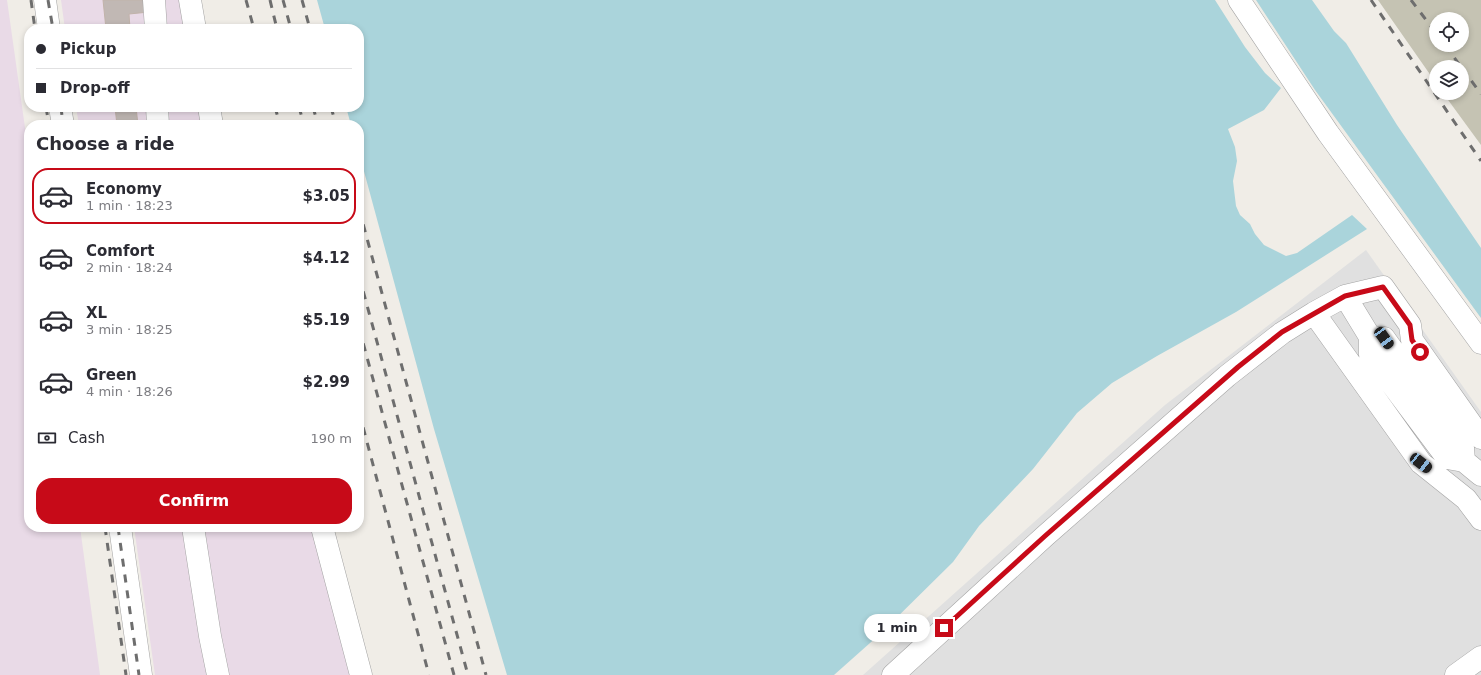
<!DOCTYPE html>
<html lang="en">
<head>
<meta charset="utf-8">
<style>
  body { margin:0; font-family:"DejaVu Sans",sans-serif; background:#f7f7f7; color:#2b2b33; height:100vh; display:flex; flex-direction:column; font-size:15px; white-space:nowrap }
  * { box-sizing:border-box; margin:0 }
  p { font-size:13px; color:#7c7c81 }
  .icon { flex:none; width:22px; height:22px; fill:none; stroke:currentColor; stroke-width:2; stroke-linecap:round; stroke-linejoin:round }
  .map { position:relative; flex:1; overflow:hidden }
  .drawer { position:absolute; left:24px; top:120px; width:340px; height:412px; display:flex; flex-direction:column; background:#fff; border-radius:16px; box-shadow:0 2px 6px #0003 }
  .drawer>* { flex:none }
  .top-card { position:absolute; left:24px; top:24px; width:340px; height:88px; border-radius:16px; box-shadow:0 2px 6px #0003; display:grid; align-content:center; height:88px; padding:0 12px; background:#fff }
  .buttons { position:absolute; left:1429px; top:12px; display:grid; gap:8px }
  .buttons a { display:grid; place-items:center; width:40px; height:40px; border-radius:50%; background:#fff; box-shadow:0 2px 6px #0003; font-size:20px }
  .end { position:absolute; width:18px; height:18px; margin:-9px; border:5px solid #c70a18; background:#fff; box-shadow:0 0 0 2px #fff }
  .from { border-radius:50% }
  .bubble { position:absolute; height:28px; border-radius:14px; background:#fff; box-shadow:0 2px 6px #0003; font-size:13px; font-weight:600; line-height:28px; text-align:center }
  .car { position:absolute; width:12px; height:24px; margin:-12px -6px; border-radius:5px; box-shadow:0 0 3px 1px #0007; background:linear-gradient(#222 24%,#8ab4d8 0 40%,#222 0 76%,#8ab4d8 0 86%,#222 0) }
  .top-card b { display:flex; align-items:center; gap:14px; height:38px; font-size:15px }
  .top-card b+b { border-top:1px solid #e1e1e2 }
  .top-card i { width:10px; height:10px; background:#2b2b33 }
  ul { padding:0; list-style:none }
  li { display:flex; align-items:center; gap:12px; height:56px; margin:0 8px 6px; padding:0 4px; border:2px solid transparent; border-radius:16px }
  li div { flex:1 }
  li b { display:block; font-size:15px }
  li em { font-style:normal; font-weight:600 }
  li.on { border-color:#c70a18 }
  li>.icon { width:36px; height:36px; stroke-width:1.5 }
  h2 { padding:0 12px; font-size:18px; line-height:48px }
  .pay { display:flex; align-items:center; gap:10px; height:44px; padding:0 12px; font-size:15px }
  .pay p { margin-inline-start:auto }
  .cta { display:flex; gap:8px; margin-top:auto; padding:8px 12px }
  .cta a { flex:1; height:46px; border-radius:16px; background:#c70a18; color:#fff; font-size:16px; font-weight:600; line-height:46px; text-align:center }
  .map>svg:first-child { display:block }
  .industrial { fill:#e9dae7 }
  .construction { fill:#c5c3b3; fill-rule:evenodd }
  .parking { fill:#e0e0e0 }
  .water { fill:#aad4db }
  .building { fill:#c1b8b4; stroke:#c1b3aa }
  .lines { fill:none; stroke-linecap:round; stroke-linejoin:round }
  .minor-casing { stroke:#a4a4a4; stroke-width:23 }
  .minor { stroke:#fff; stroke-width:22 }
  .rail { stroke:#6e6e6e; stroke-width:3; stroke-dasharray:8 8; stroke-linecap:butt }
  .route { stroke:#c70a18; stroke-width:5 }
</style>
</head>
<body>
<div class="map">
<svg width="1481" height="675" viewBox="0 0 1481 675">
  <rect width="100%" height="100%" fill="#f0ede7"/>
  <path class="industrial" d="M0 0H7L29 156V527H80L100 675H0Z
    M61 0H199L204 29H65Z
    M76 107H217L220 125H79Z
    M134 527H326L367 675H155Z"/>
  <path class="construction" d="M1378 0H1481V145L1443 93H1462V67H1436V83ZM1436 19H1462V45H1436Z"/>
  <path class="parking" d="M1366 250 1481 412V675H863L1165 405Z"/>
  <path class="water" d="M317 0H1215L1245 47 1265 73 1281 88 1264 110 1228 129 1235 147 1237 161 1233 181 1236 206 1240 215 1250 224 1255 234 1264 245 1286 256 1297 253 1352 215 1367 229 1236 312 1157 356 1112 383 1077 413 1033 469 979 526 953 562 879 635 834 675H507L434 429 359 153V125H351L346 107H359V29H325Z
    M1256 0H1312L1334 31 1346 43 1351 51 1397 125 1481 248V318L1315 90Z"/>
  <path class="building" d="M103 0H147L149 12 129 14 130 29H106Z
    M115 107H136L138 125H117Z"/>
  <g class="lines">
    <defs>
      <path id="minor" d="M45 0 49 29
        M154 0 156 29
        M190 0 195 29
        M1239 0 1328 133 1481 343
        M60 107 63 125
        M157 107 158 125
        M209 107 212 125
        M1345 296 1370 337V355L1447 458 1464 461 1481 475
        M1314 313 1421 463 1466 499 1481 519
        M1370 337 1384 338 1463 448 1464 461
        M120 527 141 675
        M193 527 210 636 218 675
        M322 527 361 675
        M893 675 1045 536 1227 376 1282 333 1314 313 1345 296 1383 287 1410 325 1412 340 1481 438
        M1456 675 1481 657"/>
    </defs>
    <use href="#minor" class="minor-casing"/>
    <use href="#minor" class="minor"/>
    <path class="rail" d="M31 0 35 29
      M48 0 53 29
      M246 0 254 29
      M270 0 277 29
      M283 0 291 29
      M302 0 310 29
      M1371 0 1481 161
      M1411 0 1436 33
      M1445 45 1461 67
      M1462 68 1481 94
      M46 107 49 125
      M61 107 63 125
      M275 107 280 125
      M299 107 304 125
      M313 107 318 125
      M331 107 336 125
      M359 209 486 675
      M359 276 468 675
      M359 328 454 675
      M359 412 429 675
      M105 527 126 675
      M118 527 139 675"/>
  </g>
  <g class="lines">
    <path class="route" d="M944 628 1045 536 1238 367 1282 332 1345 296 1383 287 1410 325 1412 340 1420 352"/>
  </g>
</svg>
<div class="buttons">
<a><svg class="icon" aria-label="locate" viewBox="0 0 24 24"><circle cx="12" cy="12" r="6"/><path d="M12 2v4M12 18v4M2 12h4M18 12h4"/></svg></a>
<a><svg class="icon" aria-label="layers" viewBox="0 0 24 24"><path d="M12 4l9 5-9 5-9-5zM3 14l9 5 9-5"/></svg></a>
</div>
<i class="end from" style="left:1420px;top:352px"></i>
<i class="end" style="left:944px;top:628px"></i>
<div class="bubble" style="left:864px;top:614px;width:66px">1 min</div>
<i class="car" style="left:1384px;top:338px;rotate:144deg"></i>
<i class="car" style="left:1421px;top:463px;rotate:128deg"></i>
<div class="top-card">
<b><i class="from"></i>Pickup</b>
<b><i></i>Drop-off</b>
</div>
<section class="drawer">
<h2>Choose a ride</h2>
<ul>
<li class="on"><svg class="icon" aria-label="car" viewBox="0 0 24 24"><path d="M5 17H2v-5l4-1 3-4h7l3 4 3 1v5h-3M9 17h6M6 11h13"/><circle cx="7" cy="17" r="2"/><circle cx="17" cy="17" r="2"/></svg><div><b>Economy</b><p>1 min · 18:23</p></div><em>$3.05</em></li>
<li><svg class="icon" aria-label="car" viewBox="0 0 24 24"><path d="M5 17H2v-5l4-1 3-4h7l3 4 3 1v5h-3M9 17h6M6 11h13"/><circle cx="7" cy="17" r="2"/><circle cx="17" cy="17" r="2"/></svg><div><b>Comfort</b><p>2 min · 18:24</p></div><em>$4.12</em></li>
<li><svg class="icon" aria-label="car" viewBox="0 0 24 24"><path d="M5 17H2v-5l4-1 3-4h7l3 4 3 1v5h-3M9 17h6M6 11h13"/><circle cx="7" cy="17" r="2"/><circle cx="17" cy="17" r="2"/></svg><div><b>XL</b><p>3 min · 18:25</p></div><em>$5.19</em></li>
<li><svg class="icon" aria-label="car" viewBox="0 0 24 24"><path d="M5 17H2v-5l4-1 3-4h7l3 4 3 1v5h-3M9 17h6M6 11h13"/><circle cx="7" cy="17" r="2"/><circle cx="17" cy="17" r="2"/></svg><div><b>Green</b><p>4 min · 18:26</p></div><em>$2.99</em></li>
</ul>
<div class="pay"><svg class="icon" aria-label="cash" viewBox="0 0 24 24"><path d="M3 7h18v10H3z"/><circle cx="12" cy="12" r="2"/></svg>Cash<p>190 m</p></div>
<div class="cta"><a>Confirm</a></div>
</section>
</div>
</body>
</html>
